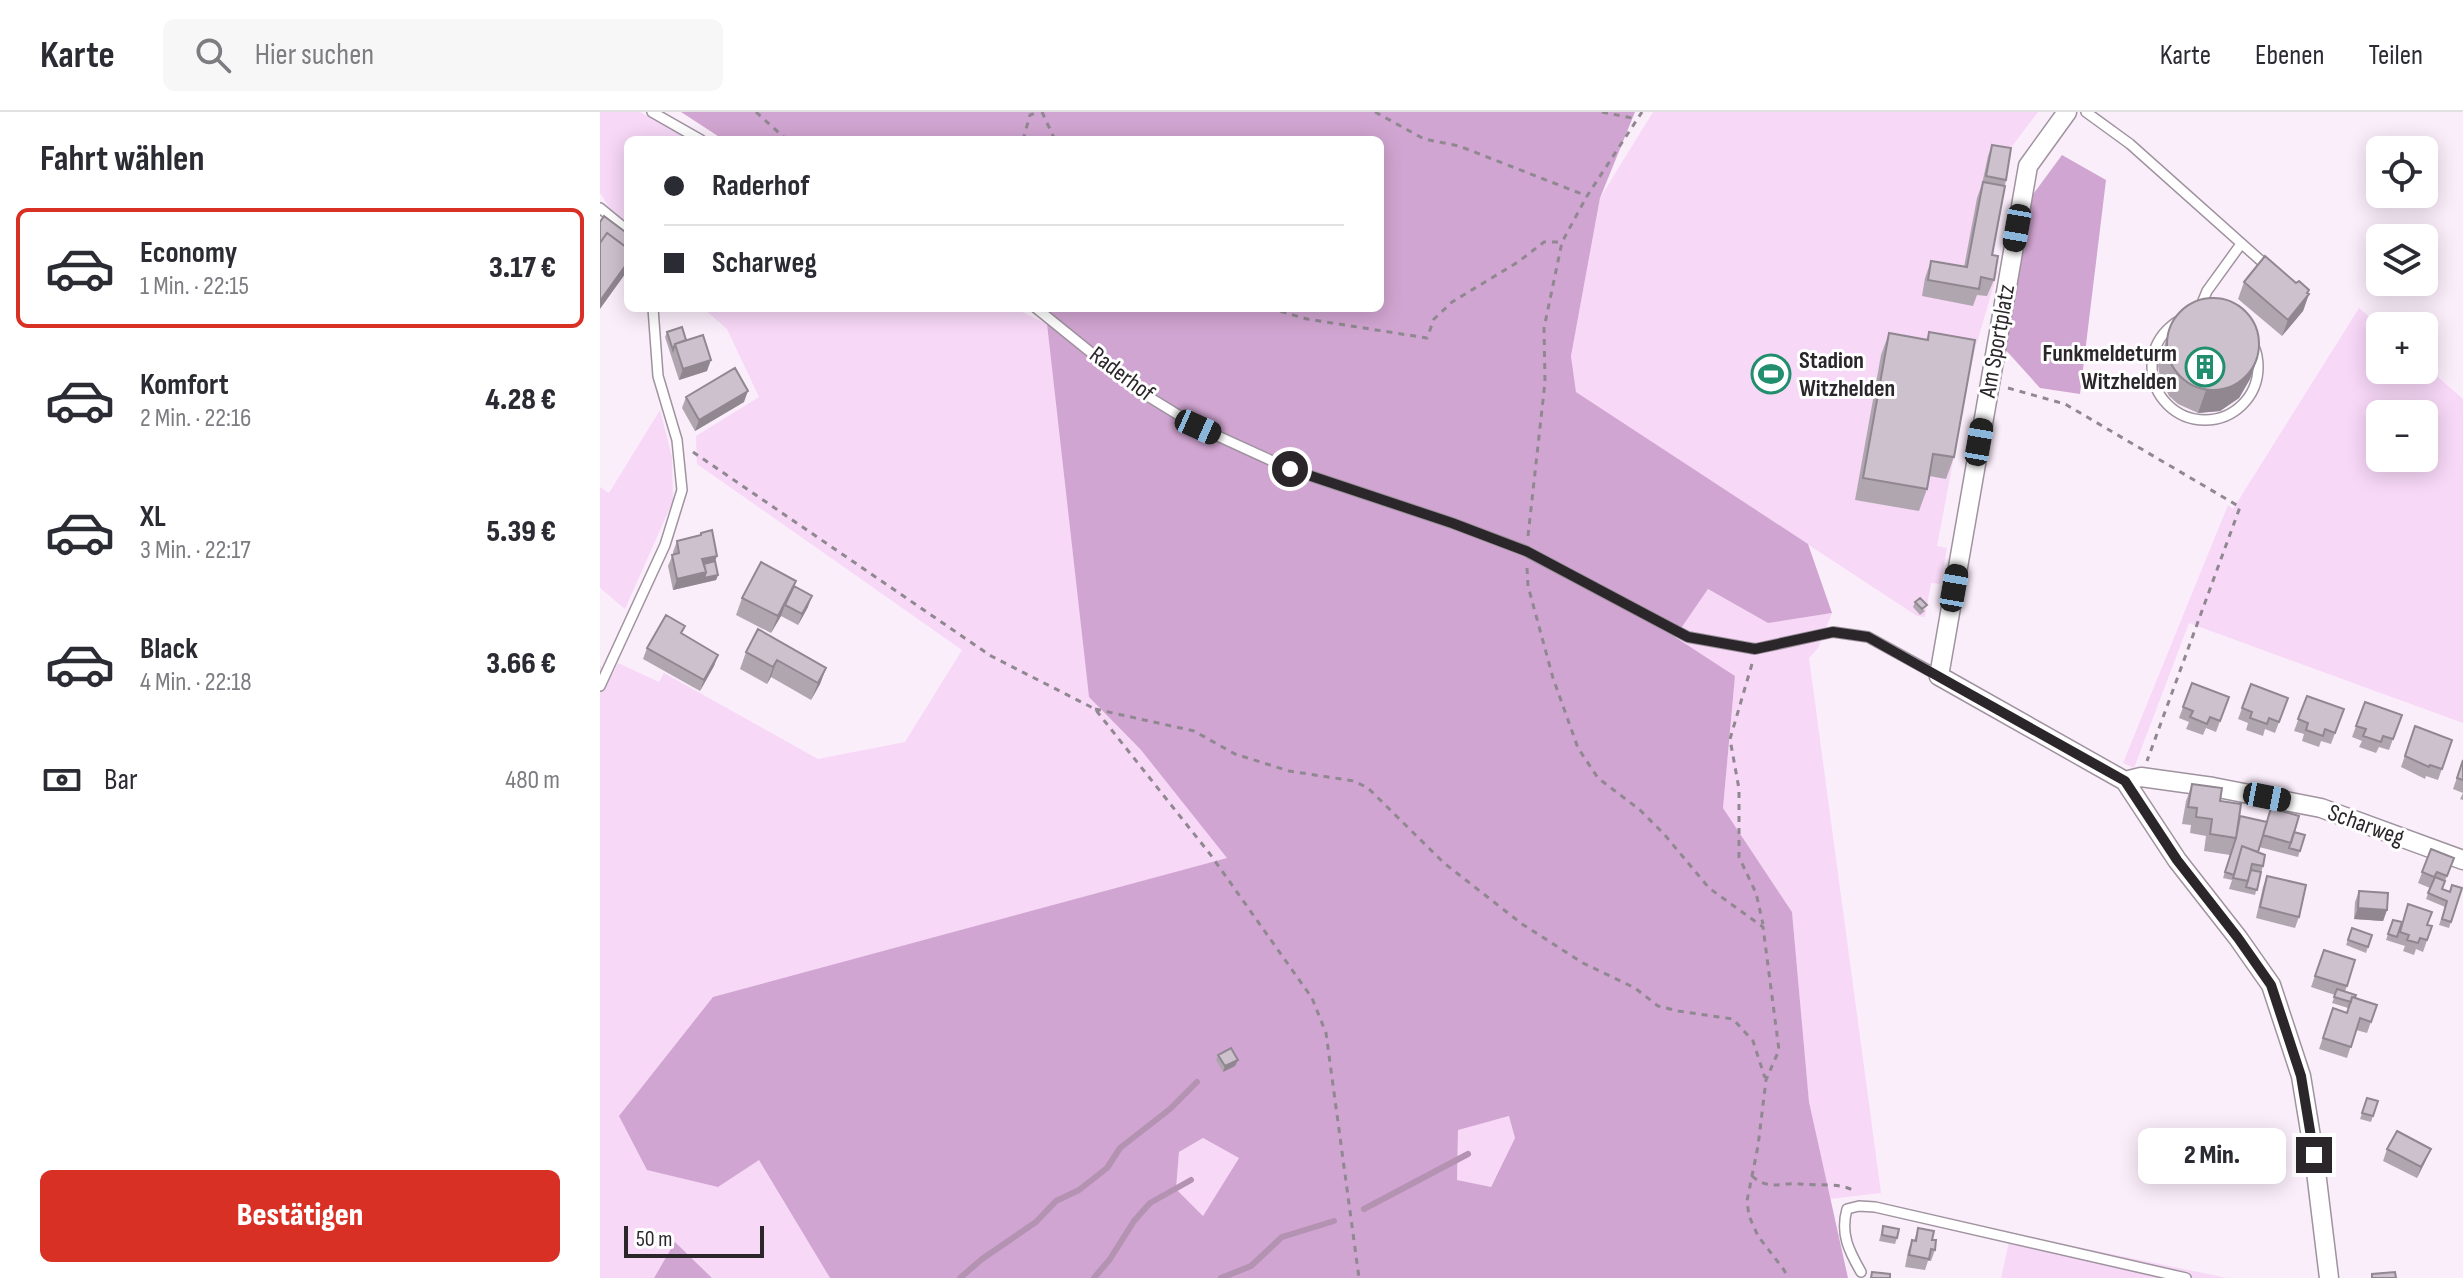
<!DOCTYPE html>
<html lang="de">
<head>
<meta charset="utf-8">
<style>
  body { margin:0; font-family:"Sofia Sans Condensed",sans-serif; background:#f7f7f7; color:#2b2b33; height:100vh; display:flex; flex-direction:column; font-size:30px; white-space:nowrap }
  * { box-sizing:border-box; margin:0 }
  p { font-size:26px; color:#7c7c81 }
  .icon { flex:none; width:44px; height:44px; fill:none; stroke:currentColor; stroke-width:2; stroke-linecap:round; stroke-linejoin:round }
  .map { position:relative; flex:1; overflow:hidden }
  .details { display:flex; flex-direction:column; background:#fff; width:600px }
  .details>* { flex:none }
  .guide { position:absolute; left:24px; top:24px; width:760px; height:176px; border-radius:12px; box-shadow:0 4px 20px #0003; display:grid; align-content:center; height:176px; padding:0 40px; background:#fff }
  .fabs { position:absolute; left:1766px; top:24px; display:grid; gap:16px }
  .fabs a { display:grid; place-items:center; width:72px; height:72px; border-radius:12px; background:#fff; box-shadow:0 4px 20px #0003; font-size:40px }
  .scale { position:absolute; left:24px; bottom:20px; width:140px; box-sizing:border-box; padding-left:8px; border:4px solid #2a262a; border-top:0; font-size:22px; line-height:28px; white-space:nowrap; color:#2a262a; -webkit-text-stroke:6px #fff; paint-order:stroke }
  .end { position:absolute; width:36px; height:36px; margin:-18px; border:10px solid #2a262a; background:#fff; box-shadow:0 0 0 4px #fff }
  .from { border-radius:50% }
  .bubble { position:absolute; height:56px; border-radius:12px; background:#fff; box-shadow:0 4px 20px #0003; font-size:26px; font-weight:800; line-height:56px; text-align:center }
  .car { position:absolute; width:24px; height:48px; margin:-24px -12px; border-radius:10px; box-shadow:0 0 6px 2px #0007; background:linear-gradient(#222 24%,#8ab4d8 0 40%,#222 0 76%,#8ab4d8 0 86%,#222 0) }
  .guide b { display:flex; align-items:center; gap:28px; height:76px; font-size:30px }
  .guide b+b { border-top:2px solid #e1e1e2 }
  .guide i { width:20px; height:20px; background:#2b2b33 }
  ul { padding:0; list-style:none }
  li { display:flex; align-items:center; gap:24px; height:120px; margin:0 16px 12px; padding:0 24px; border:4px solid transparent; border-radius:12px }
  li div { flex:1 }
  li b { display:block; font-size:30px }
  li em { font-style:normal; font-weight:800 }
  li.on { border-color:#d93025 }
  li>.icon { width:72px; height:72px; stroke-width:1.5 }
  h2 { padding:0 40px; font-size:36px; line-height:96px }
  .pay { display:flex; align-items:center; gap:20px; height:88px; padding:0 40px; font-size:30px }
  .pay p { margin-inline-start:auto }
  .cta { display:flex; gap:16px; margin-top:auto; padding:16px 40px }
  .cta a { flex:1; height:92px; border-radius:12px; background:#d93025; color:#fff; font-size:32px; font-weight:800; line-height:92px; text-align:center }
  header { display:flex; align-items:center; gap:48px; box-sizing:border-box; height:112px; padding:0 40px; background:#fff; border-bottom:2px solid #e1e1e2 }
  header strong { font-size:38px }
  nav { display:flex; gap:44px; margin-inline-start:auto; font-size:28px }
  .search { width:560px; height:72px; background:#f7f7f7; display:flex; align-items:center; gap:20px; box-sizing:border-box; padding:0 28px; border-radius:12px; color:#7c7c81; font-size:30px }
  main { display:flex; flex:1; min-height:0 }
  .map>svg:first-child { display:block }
  .green { fill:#f7d8f7; fill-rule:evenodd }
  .forest { fill:#d1a5d1; fill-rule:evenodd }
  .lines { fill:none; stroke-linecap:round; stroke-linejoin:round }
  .stream { stroke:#b392b2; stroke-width:6 }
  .service-casing { stroke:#9f939f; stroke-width:12 }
  .minor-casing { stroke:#9f939f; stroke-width:21 }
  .path { stroke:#908890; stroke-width:3; stroke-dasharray:6 6; stroke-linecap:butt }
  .service { stroke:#fff; stroke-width:9 }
  .minor { stroke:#fff; stroke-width:18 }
  .wall { fill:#b0a6b0 }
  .shaded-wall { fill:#908790 }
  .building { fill:#cdc1cd; stroke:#908790; stroke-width:2 }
  .route { stroke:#2a262a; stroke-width:10 }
  .labels { text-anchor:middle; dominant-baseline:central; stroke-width:6; stroke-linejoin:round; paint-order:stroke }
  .street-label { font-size:24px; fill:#2a262a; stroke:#fff }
  .poi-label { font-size:24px; font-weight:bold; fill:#2a262a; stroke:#fff; text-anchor:end }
</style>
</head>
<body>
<header>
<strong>Karte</strong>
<div class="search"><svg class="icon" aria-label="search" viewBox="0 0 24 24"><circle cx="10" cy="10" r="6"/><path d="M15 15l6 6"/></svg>Hier suchen</div>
<nav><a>Karte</a><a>Ebenen</a><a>Teilen</a></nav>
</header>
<main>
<section class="details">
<h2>Fahrt wählen</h2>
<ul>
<li class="on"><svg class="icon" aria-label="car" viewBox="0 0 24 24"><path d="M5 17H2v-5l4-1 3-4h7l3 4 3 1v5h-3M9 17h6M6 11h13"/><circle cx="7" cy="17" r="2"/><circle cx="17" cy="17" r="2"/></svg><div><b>Economy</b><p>1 Min. · 22:15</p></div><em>3.17 €</em></li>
<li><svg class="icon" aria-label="car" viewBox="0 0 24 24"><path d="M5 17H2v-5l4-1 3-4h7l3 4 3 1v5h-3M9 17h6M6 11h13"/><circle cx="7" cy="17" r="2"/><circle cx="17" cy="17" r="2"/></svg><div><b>Komfort</b><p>2 Min. · 22:16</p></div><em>4.28 €</em></li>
<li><svg class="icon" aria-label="car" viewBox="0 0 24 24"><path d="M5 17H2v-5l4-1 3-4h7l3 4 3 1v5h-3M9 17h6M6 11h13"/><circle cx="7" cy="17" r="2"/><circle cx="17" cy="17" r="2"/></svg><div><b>XL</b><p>3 Min. · 22:17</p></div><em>5.39 €</em></li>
<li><svg class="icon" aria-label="car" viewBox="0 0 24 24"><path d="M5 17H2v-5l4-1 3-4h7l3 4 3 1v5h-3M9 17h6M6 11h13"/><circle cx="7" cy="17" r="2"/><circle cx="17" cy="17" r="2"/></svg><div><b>Black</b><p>4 Min. · 22:18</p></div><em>3.66 €</em></li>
</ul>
<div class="pay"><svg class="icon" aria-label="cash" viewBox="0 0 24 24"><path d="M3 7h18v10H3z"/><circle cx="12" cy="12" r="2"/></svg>Bar<p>480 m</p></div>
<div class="cta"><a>Bestätigen</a></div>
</section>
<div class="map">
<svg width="1863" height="1166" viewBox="0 0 1863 1166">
  <rect width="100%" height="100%" fill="#fbeefb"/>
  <path class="green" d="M0 0H40L90 28H28V112L8 94 0 81Z
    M1053 0H1438L1410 37 1392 157 1398 159 1373 244 1337 434 1347 436 1340 472 1331 471 1325 505 1317 504 976 280 971 244 1000 86Z
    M103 196H414L447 212 489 585 541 638 628 746 113 886 159 1047 230 1166H112L76 1131 54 1166H0V554L12 563 18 551 59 570 64 561 218 647 305 630 362 538 97 352 96 324 159 285 127 217Z
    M1759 196 1780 214V258H1824V253L1863 287V611L1589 511 1534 656 1523 651 1628 393 1633 397ZM1780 302H1824V346H1780Z
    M60 298 72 345 73 389 25 497 0 476V375L9 381Z
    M1108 477 1168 511 1232 501 1218 536 1209 546 1281 1081 1230 1087 1209 991 1192 800 1123 696 1135 564 1075 525Z
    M910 1004 915 1026 890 1076 857 1068 858 1017Z
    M603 1026 639 1046 603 1104 576 1077 579 1040Z
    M1411 1121 1627 1166H1401Z"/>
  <path class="forest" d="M81 0H1035L1000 86 971 244 976 280 1208 432 1232 501 1168 511 1108 477 1075 525 1135 564 1123 696 1192 800 1209 990 1248 1166H230L159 1048 118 1075 47 1058 19 1004 113 885 627 746 541 638 489 585 447 212 440 196H780V28H124ZM909 1004 915 1026 891 1075 857 1068 858 1018ZM603 1026 639 1046 603 1104 576 1077 579 1040Z
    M1462 43 1506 68 1480 282 1440 276 1403 235 1431 85Z
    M75 1130 112 1166H54Z"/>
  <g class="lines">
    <path class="stream" d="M764 1097 868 1042
      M360 1166 382 1147 436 1110 456 1089 479 1078 507 1056 520 1036 570 997 597 970
      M494 1166 510 1147 534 1109 550 1091 591 1068
      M621 1166 651 1154 682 1125 734 1109"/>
    <defs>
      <path id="service" d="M52 0 101 28
        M1486 0 1530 32 1669 156
        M0 96 28 119
        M436 196 536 277 598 315 690 357 852 411 926 439 1088 525 1155 537 1233 520 1268 525 1339 564
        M1600 196 1607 179 1641 132
        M1552 255a53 53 0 1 1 106 0a53 53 0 1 1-106 0Z
        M0 574 65 433 82 378 77 328 58 264 53 196
        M1261 1160C1249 1139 1240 1122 1247 1097L1259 1094 1275 1095 1586 1166"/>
      <path id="minor" d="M1467 0 1428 54 1339 564 1525 669 1577 748 1638 826 1671 873 1701 964 1714 1043 1729 1166
        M1525 669 1541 665 1613 675 1721 696 1863 748"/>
    </defs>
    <use href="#service" class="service-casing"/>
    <use href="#minor" class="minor-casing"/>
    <path class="path" d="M156 0 187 28
      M442 0 455 28
      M775 0 824 27 859 34 987 84
      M1002 0 1037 7
      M423 28 430 3 438 0
      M669 196 707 207 827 226 834 207 852 190 918 150 944 130H962
      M1408 276 1465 292 1640 395 1547 649
      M93 340 391 544 495 597 610 742 712 886 726 921 759 1166
      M928 424 945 270 944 216 962 130 987 84 1042 0
      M927 456 928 474 953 566 978 636 998 666 1040 698 1064 722 1109 776 1163 815 1179 938 1166 968 1158 1034 1147 1089 1149 1104 1158 1124 1184 1158 1188 1166
      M1152 552 1130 627 1139 677V745L1156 781 1163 812
      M495 597 594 619 635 642 689 659 754 669 768 676 844 751 922 812 983 851 1035 876 1058 894 1078 899 1133 907 1153 929 1165 966
      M1152 1064C1169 1079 1181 1070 1200 1072 1217 1074 1242 1070 1256 1080"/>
    <use href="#service" class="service"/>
    <use href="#minor" class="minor"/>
  </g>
  <path class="wall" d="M1392 33 1406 68 1392 143 1394 168 1387 184 1377 183 1373 194 1322 184 1325 166 1331 149 1364 155 1377 86 1382 72 1388 44Z
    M1644 170 1708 181 1709 182 1703 199 1682 224 1638 187Z
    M1572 210 1658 245 1650 267 1639 286 1620 299 1598 301 1578 292 1569 284 1560 265 1558 253Z
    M67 220 86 228 107 259 79 268 65 225Z
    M1329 220 1354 345 1346 367 1329 364 1327 377 1319 399 1255 388 1281 243 1289 221 1326 228Z
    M86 285 144 290 95 319 82 296Z
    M101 421 115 449 118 463 116 468 73 478 68 454 73 442V440L77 429 100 424Z
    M194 474 208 495 198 513 181 504 171 521 136 503 142 486Z
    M1315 490 1325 499 1320 503 1313 495Z
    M82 522 118 543 114 554 100 579 43 547 47 536Z
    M146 540 226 556 220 572 211 588 171 565 167 572 140 557Z
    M1592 571 1629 585 1616 620 1606 616 1603 623 1586 617 1589 610 1579 606Z
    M1651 572 1688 586 1675 621 1665 617 1663 624 1646 618 1648 611 1638 607Z
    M1707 584 1744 597 1731 632 1721 629 1719 635 1702 629 1704 622 1694 619Z
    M1765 590 1802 603 1789 638 1779 635 1776 641 1759 635 1762 629 1752 625Z
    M1815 614 1852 628 1838 668 1826 664 1825 667 1801 655Z
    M1863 648V688L1860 687 1863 681 1853 677Z
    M1592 672 1620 689 1640 704 1666 710 1671 696 1694 720 1705 723 1698 745 1659 735 1658 740 1663 754 1655 783 1629 777 1632 768 1623 766 1630 743 1604 739 1606 724 1590 721 1591 713 1582 712 1586 689Z
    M1831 737 1854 746 1842 777 1850 780 1862 776 1849 816 1839 813 1845 795 1826 787 1830 776 1818 771Z
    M1667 764 1699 805 1695 816 1656 806 1663 775Z
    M1759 779 1787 798 1783 809 1754 807 1755 790Z
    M1793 808 1802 810 1832 814 1823 840 1816 837 1814 843 1803 839 1805 834 1786 828Z
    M1752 816 1772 823 1766 841 1746 833Z
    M1724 838 1755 848 1745 880 1755 885 1777 893 1767 921 1756 918 1747 946 1719 937 1733 896 1747 901 1748 896 1732 891 1735 883 1711 875Z
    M618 943 635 954 623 960 616 948Z
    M1767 986 1778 989 1771 1010 1760 1007Z
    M1787 1037 1826 1048 1817 1066 1783 1049Z
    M1283 1114 1297 1126 1295 1132 1279 1129Z
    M1318 1116 1332 1128 1335 1138 1331 1149H1328L1325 1158 1305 1155 1308 1139 1312 1128 1314 1129Z"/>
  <path class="shaded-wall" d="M28 150V158L0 197V189Z
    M1709 178 1707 185 1709 182 1703 199 1682 224 1688 208Z
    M1658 245 1650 267 1639 286 1620 299 1598 301 1606 278Z
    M111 248 107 259 79 268 83 257Z
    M148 279 144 290 95 319 99 308Z
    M117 444 113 455 102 458V447Z
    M106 460 118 463 116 468 73 478 77 467Z
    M196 469 190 486 185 493 181 504 171 521 178 504Z
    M212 484 208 495 198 513 202 502Z
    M118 543 114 554 100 579 104 568Z
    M177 548 171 565 167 572 173 555Z
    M226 556 220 572 211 588 218 571Z
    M1758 796 1787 798 1783 809 1754 807Z
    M638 948 635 954 623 960 625 954Z
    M1831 1037 1826 1048 1817 1066 1821 1055Z"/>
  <path class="building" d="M1392 33 1411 36 1406 68 1386 64Z
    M1383 70 1405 74 1392 143 1398 144 1394 168 1381 165 1379 177 1328 168 1331 149 1367 155Z
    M4 104 28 122V132L26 135 7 121 0 131V110Z
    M7 121 26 135 28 132V150L0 189V131Z
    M1665 144 1696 171 1699 169 1709 178 1707 181 1709 182 1688 208 1644 170Z
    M1567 232a46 46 0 1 1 92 0a46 46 0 1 1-92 0Z
    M82 215 86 228 75 232 73 238 67 220Z
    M1329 220 1375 228 1354 345 1333 342 1327 377 1263 366 1289 221 1328 228Z
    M103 223 111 248 83 257 75 232Z
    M135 256 148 279 99 308 86 285Z
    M112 418 117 444 102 447 106 460 77 467 72 443 79 441 77 429 101 423V421Z
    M115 449 118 463 104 466 106 460 104 452Z
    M161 450 196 469 178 504 142 486Z
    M194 474 212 484 202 502 185 493Z
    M1320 486 1327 493 1322 497 1315 490Z
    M66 503 85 514 81 521 118 543 104 568 47 536Z
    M158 517 226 556 218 571 177 548 173 555 146 540Z
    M1592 571 1629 585 1620 609 1610 605 1607 612 1590 605 1593 599 1583 595Z
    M1651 572 1688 586 1679 610 1669 606 1667 612 1650 606 1652 600 1642 596Z
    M1707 584 1744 597 1735 621 1725 617 1723 624 1706 618 1708 611 1698 607Z
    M1765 590 1802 603 1793 627 1783 624 1781 630 1763 624 1766 617 1756 614Z
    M1815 614 1852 628 1842 657 1830 653 1829 655 1805 644Z
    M1863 648V668L1857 666Z
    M1592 672 1622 676 1620 689 1641 692 1636 726 1610 722 1612 707 1596 705 1597 696 1588 695Z
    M1671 696 1699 704 1691 731 1663 723Z
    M1640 704 1667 710 1658 740 1642 734 1634 763 1625 760 1636 726Z
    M1694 720 1705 723 1700 739 1689 736Z
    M1642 734 1665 743 1663 754 1652 752 1648 769 1633 766Z
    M1831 737 1854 746 1847 764 1837 760 1834 765 1822 760Z
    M1651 758 1661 760 1657 778 1646 775Z
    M1667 764 1706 773 1699 805 1660 795Z
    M1835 765 1845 769 1842 777 1850 780 1852 773 1862 776 1851 810 1842 807 1847 789 1828 781Z
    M1759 779 1788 781 1787 798 1758 796Z
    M1808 792 1832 800 1827 813 1832 814 1827 828 1820 826 1818 831 1807 828 1809 823 1800 820Z
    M1793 808 1802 810 1797 825 1788 822Z
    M1752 816 1772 823 1768 835 1748 828Z
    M1724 838 1755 848 1747 874 1715 864Z
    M1737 877 1756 883 1755 885H1752L1751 890 1734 885Z
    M1752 885 1777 893 1771 910 1760 906 1751 935 1723 926 1733 896 1747 901Z
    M631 936 638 948 625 954 618 943Z
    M1767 986 1778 989 1773 1004 1762 1001Z
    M1797 1019 1831 1037 1821 1055 1787 1037Z
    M1283 1114 1299 1117 1297 1126 1282 1123Z
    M1318 1116 1334 1119 1332 1128H1336L1335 1138 1331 1137 1329 1147 1309 1143 1312 1128 1316 1129Z
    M1272 1160 1290 1162V1166H1271Z
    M1795 1160 1796 1166H1772V1162Z"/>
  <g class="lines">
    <path class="route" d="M690 357 852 411 926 439 1088 525 1155 537 1233 520 1268 525 1525 669 1577 748 1638 826 1671 873 1701 964 1714 1043"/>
  </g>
  <defs>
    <symbol id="building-ring" viewBox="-11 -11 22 22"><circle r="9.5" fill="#fff" stroke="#218e6d" stroke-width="1.5"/><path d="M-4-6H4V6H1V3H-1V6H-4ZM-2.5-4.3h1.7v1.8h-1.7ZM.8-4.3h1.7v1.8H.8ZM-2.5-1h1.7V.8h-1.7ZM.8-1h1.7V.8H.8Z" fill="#218e6d"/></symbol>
    <symbol id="stadium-ring" viewBox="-11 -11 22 22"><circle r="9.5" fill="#fff" stroke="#218e6d" stroke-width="1.5"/><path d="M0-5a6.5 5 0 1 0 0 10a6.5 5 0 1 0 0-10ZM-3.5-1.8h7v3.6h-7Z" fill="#218e6d"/></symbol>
  </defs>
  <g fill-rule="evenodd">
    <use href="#building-ring" x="1583" y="233" width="44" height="44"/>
    <use href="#stadium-ring" x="1149" y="240" width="44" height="44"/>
  </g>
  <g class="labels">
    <g class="street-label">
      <text transform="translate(1397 229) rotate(-80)">Am Sportplatz</text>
      <text transform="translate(522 262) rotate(37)">Raderhof</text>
      <text transform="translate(1766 713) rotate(20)">Scharweg</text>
    </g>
    <g class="poi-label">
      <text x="1577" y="241">Funkmeldeturm<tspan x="1577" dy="28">Witzhelden</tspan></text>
      <text x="1199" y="248" text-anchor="start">Stadion<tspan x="1199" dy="28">Witzhelden</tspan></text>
    </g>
  </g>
</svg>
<div class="fabs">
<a><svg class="icon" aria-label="locate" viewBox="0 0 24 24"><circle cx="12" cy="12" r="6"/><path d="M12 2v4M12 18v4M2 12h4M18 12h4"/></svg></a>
<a><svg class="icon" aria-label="layers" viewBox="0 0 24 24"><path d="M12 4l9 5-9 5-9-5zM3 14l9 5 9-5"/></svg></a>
<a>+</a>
<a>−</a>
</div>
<div class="scale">50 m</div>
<i class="end from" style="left:690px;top:357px"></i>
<i class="end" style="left:1714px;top:1043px"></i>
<div class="bubble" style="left:1538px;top:1016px;width:148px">2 Min.</div>
<i class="car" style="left:1417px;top:116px;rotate:190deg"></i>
<i class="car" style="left:598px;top:315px;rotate:114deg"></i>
<i class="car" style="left:1379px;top:330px;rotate:10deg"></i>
<i class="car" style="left:1354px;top:476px;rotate:10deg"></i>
<i class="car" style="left:1667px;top:685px;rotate:101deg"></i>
<div class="guide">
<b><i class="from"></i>Raderhof</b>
<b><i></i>Scharweg</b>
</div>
</div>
</main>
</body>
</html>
